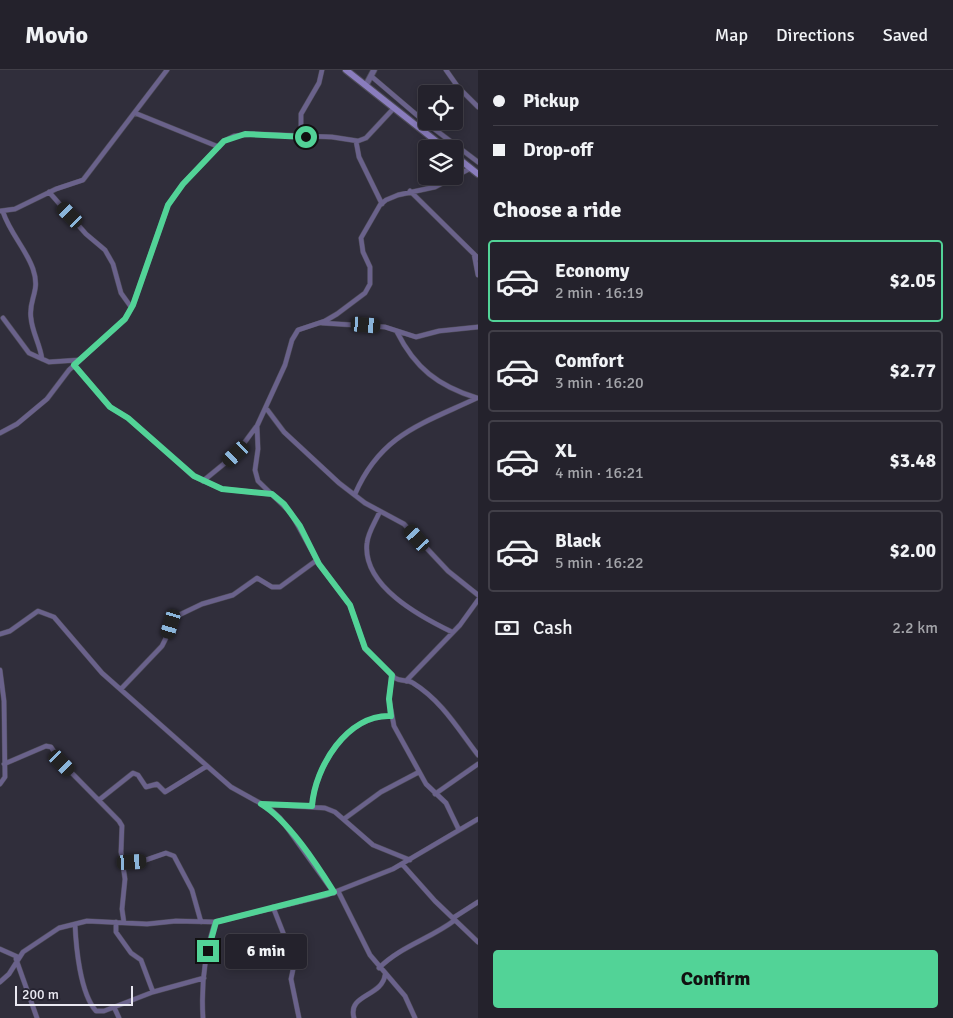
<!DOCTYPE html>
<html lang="en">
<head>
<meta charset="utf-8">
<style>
  body { margin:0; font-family:Signika,sans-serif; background:#2c2a34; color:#f1f3f6; height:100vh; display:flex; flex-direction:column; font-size:19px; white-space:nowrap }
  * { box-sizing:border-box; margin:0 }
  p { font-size:16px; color:#a3a4a9 }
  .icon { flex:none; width:28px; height:28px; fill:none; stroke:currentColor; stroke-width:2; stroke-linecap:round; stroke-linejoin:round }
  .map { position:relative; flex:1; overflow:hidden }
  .drawer { display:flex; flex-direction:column; background:#24222c; width:475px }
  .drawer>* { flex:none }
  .top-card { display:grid; align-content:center; height:110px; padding:0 15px; background:#24222c }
  .buttons { position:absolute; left:418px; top:15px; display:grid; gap:10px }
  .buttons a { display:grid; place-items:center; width:45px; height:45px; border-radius:5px; background:#24222c; box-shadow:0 2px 8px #0003,0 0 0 1px #413f48; font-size:25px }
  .scale { position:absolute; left:15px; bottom:12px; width:118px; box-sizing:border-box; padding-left:5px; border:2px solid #e9e8f1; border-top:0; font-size:14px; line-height:18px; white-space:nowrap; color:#e9e8f1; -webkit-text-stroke:4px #262431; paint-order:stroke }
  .end { position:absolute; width:22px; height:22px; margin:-11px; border:6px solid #52d397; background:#111; box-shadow:0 0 0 2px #111 }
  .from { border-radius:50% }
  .bubble { position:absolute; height:35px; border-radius:5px; background:#24222c; box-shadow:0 2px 8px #0003,0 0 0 1px #413f48; font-size:16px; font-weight:700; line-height:35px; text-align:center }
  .car { position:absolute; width:15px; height:30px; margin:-15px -8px; border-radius:6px; box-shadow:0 0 4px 1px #0007; background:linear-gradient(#222 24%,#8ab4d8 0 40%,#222 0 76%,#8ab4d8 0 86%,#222 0) }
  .top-card b { display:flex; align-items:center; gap:18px; height:48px; font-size:19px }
  .top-card b+b { border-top:1px solid #413f48 }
  .top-card i { width:12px; height:12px; background:#f1f3f6 }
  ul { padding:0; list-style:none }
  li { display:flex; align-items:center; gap:15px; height:82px; margin:0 10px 8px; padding:0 5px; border:2px solid #413f48; border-radius:5px }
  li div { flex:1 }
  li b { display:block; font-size:19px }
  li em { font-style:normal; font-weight:700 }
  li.active { border-color:#52d397 }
  li>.icon { width:45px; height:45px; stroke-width:1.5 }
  h2 { padding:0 15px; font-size:22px; line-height:60px }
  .pay { display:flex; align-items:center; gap:12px; height:55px; padding:0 15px; font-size:19px }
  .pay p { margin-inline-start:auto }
  .primary-button { display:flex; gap:10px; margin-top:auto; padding:10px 15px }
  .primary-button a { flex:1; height:58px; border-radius:5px; background:#52d397; color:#111; font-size:20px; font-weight:700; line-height:58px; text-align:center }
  header { display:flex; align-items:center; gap:30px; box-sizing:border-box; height:70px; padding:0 25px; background:#24222c; border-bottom:1px solid #413f48 }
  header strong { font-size:24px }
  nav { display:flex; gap:28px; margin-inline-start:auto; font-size:18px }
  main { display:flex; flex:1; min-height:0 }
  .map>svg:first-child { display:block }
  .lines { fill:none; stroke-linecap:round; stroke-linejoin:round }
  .minor-casing { stroke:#4e4c58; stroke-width:5.5 }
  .tertiary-casing { stroke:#4e4c58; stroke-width:7 }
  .secondary-casing { stroke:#4e4c58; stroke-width:8 }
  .minor { stroke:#6a628b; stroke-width:4.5 }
  .tertiary { stroke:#6a628b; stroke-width:5.5 }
  .secondary { stroke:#8a7dbe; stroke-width:6 }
  .route { stroke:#52d397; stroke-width:6 }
</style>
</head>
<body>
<header>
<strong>Movio</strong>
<nav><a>Map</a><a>Directions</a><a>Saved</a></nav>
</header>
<main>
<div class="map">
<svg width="478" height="948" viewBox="0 0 478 948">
  <rect width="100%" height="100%" fill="#302e3b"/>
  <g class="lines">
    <defs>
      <path id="minor" d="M446 0 458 17 478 37
        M371 6 425 52 478 92
        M135 43 219 77
        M301 67V44L319 13 322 0
        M356 71 359 87 382 134
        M471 98 435 117 398 125 386 130 380 135 361 168 363 182 370 197V214L365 223 337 244 325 251 298 260 292 270 285 295 257 356 258 379 255 400 258 411 291 443 319 494 350 535 365 579 395 608C401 612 407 609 413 613 442 631 458 659 478 685
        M410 121 478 188
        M49 122 86 164 105 180 113 194 121 223 131 237
        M0 141 15 139 56 119 83 110 167 0
        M3 142C10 163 26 179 33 199 41 222 28 229 31 248 32 262 40 274 42 289
        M474 184 478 205
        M3 248 29 283 49 292 79 290
        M322 253 385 257 416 267 439 261 478 257
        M397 262C415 298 438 316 477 328
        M74 295 110 337 128 348 193 406 222 419 271 424
        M266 338 284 362 339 413 365 433 404 454 448 501 478 525
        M0 363 17 354 47 329 69 300 125 249 133 235 168 135 183 114 224 71 234 66 253 64 332 67 358 71 366 68 394 38
        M203 411 236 384 256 357
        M355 424C381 364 422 354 477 328
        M380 441C376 451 368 462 367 473 362 516 421 547 452 562
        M0 564 10 561 38 541 54 547 102 603 215 703 231 717 269 738 280 748 334 823
        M0 600 4 631 5 707 0 714
        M392 605 389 629 394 656 426 714 446 733 459 760
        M406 611 460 555 478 530
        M121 619 162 576 177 546 202 534 233 525 257 508 272 517H280L317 490
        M4 694 46 676 51 677 62 693 119 751 122 756 121 782 125 809 122 839 124 853
        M435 724 478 694
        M99 730 133 703 138 705 146 717 157 714 165 722 207 696
        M262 734 325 738 335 742 373 775 410 790
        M312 736C315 697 347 645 391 646
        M344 749 381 722 419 702
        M123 792 143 791 166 783 174 786 192 820 201 852
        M402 794 435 831 478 872
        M338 821 370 885 405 926 415 948
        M273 837 293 888 294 895 291 909 299 948
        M453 848 478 832
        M116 852V862L131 883 141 890 153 922
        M75 854C76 877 80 923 96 941H104L153 922 204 908
        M0 879 18 887
        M16 889 37 948
        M379 898C401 876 430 869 455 850
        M0 912 9 904 23 882 59 858 87 851 147 854 176 851 215 852 327 825 393 799 478 749
        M114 937 119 948
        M203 948C201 916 205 882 215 852
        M354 948C347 924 382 927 385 905"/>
      <path id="tertiary" d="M366 15 374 0"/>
      <path id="secondary" d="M346 0 446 79
        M454 85 478 104"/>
    </defs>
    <use href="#minor" class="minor-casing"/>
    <use href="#tertiary" class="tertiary-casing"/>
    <use href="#secondary" class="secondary-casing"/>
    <use href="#minor" class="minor"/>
    <use href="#tertiary" class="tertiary"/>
    <use href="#secondary" class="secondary"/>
  </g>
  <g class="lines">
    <path class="route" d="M208 881 216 852 334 822C317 795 288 750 261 734L312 736C315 697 347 644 391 646L389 629 392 605 365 578 350 535 319 494 300 456 284 434 272 424 222 419 194 406 128 348 110 337 74 295 125 249 133 235 168 135 183 114 224 71 245 64 306 67"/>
  </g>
</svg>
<div class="buttons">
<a><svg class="icon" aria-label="locate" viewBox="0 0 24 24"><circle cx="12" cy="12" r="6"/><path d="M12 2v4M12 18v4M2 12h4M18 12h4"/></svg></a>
<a><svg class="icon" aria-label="layers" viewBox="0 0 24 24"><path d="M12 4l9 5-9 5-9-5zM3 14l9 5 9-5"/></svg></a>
</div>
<div class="scale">200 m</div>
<i class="end from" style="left:306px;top:67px"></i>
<i class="end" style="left:208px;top:881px"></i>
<div class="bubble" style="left:225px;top:864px;width:82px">6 min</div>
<i class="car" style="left:70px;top:145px;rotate:316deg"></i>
<i class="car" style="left:366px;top:255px;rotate:95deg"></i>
<i class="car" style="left:236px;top:384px;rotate:227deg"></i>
<i class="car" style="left:417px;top:468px;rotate:318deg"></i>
<i class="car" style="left:171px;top:554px;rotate:197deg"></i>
<i class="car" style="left:62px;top:693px;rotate:136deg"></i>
<i class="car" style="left:132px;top:792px;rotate:87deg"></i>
</div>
<section class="drawer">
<div class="top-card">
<b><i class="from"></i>Pickup</b>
<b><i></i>Drop-off</b>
</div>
<h2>Choose a ride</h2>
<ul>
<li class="active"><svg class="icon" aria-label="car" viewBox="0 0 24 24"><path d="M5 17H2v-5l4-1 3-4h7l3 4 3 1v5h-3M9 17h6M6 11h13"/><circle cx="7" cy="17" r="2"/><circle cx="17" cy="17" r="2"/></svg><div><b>Economy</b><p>2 min · 16:19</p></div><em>$2.05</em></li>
<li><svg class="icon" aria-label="car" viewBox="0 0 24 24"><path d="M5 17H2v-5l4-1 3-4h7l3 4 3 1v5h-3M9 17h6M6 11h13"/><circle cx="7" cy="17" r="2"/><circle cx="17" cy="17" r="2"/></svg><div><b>Comfort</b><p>3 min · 16:20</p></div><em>$2.77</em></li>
<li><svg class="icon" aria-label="car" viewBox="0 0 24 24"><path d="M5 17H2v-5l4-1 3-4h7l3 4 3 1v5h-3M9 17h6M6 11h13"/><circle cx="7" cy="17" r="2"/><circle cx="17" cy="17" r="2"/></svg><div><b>XL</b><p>4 min · 16:21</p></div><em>$3.48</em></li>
<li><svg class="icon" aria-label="car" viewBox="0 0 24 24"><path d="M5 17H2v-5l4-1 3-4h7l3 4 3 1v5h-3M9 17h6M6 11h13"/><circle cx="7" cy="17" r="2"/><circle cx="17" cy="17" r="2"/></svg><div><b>Black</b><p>5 min · 16:22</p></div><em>$2.00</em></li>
</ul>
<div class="pay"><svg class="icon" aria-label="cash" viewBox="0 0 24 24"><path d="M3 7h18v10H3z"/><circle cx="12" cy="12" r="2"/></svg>Cash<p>2.2 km</p></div>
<div class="primary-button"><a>Confirm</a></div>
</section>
</main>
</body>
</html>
